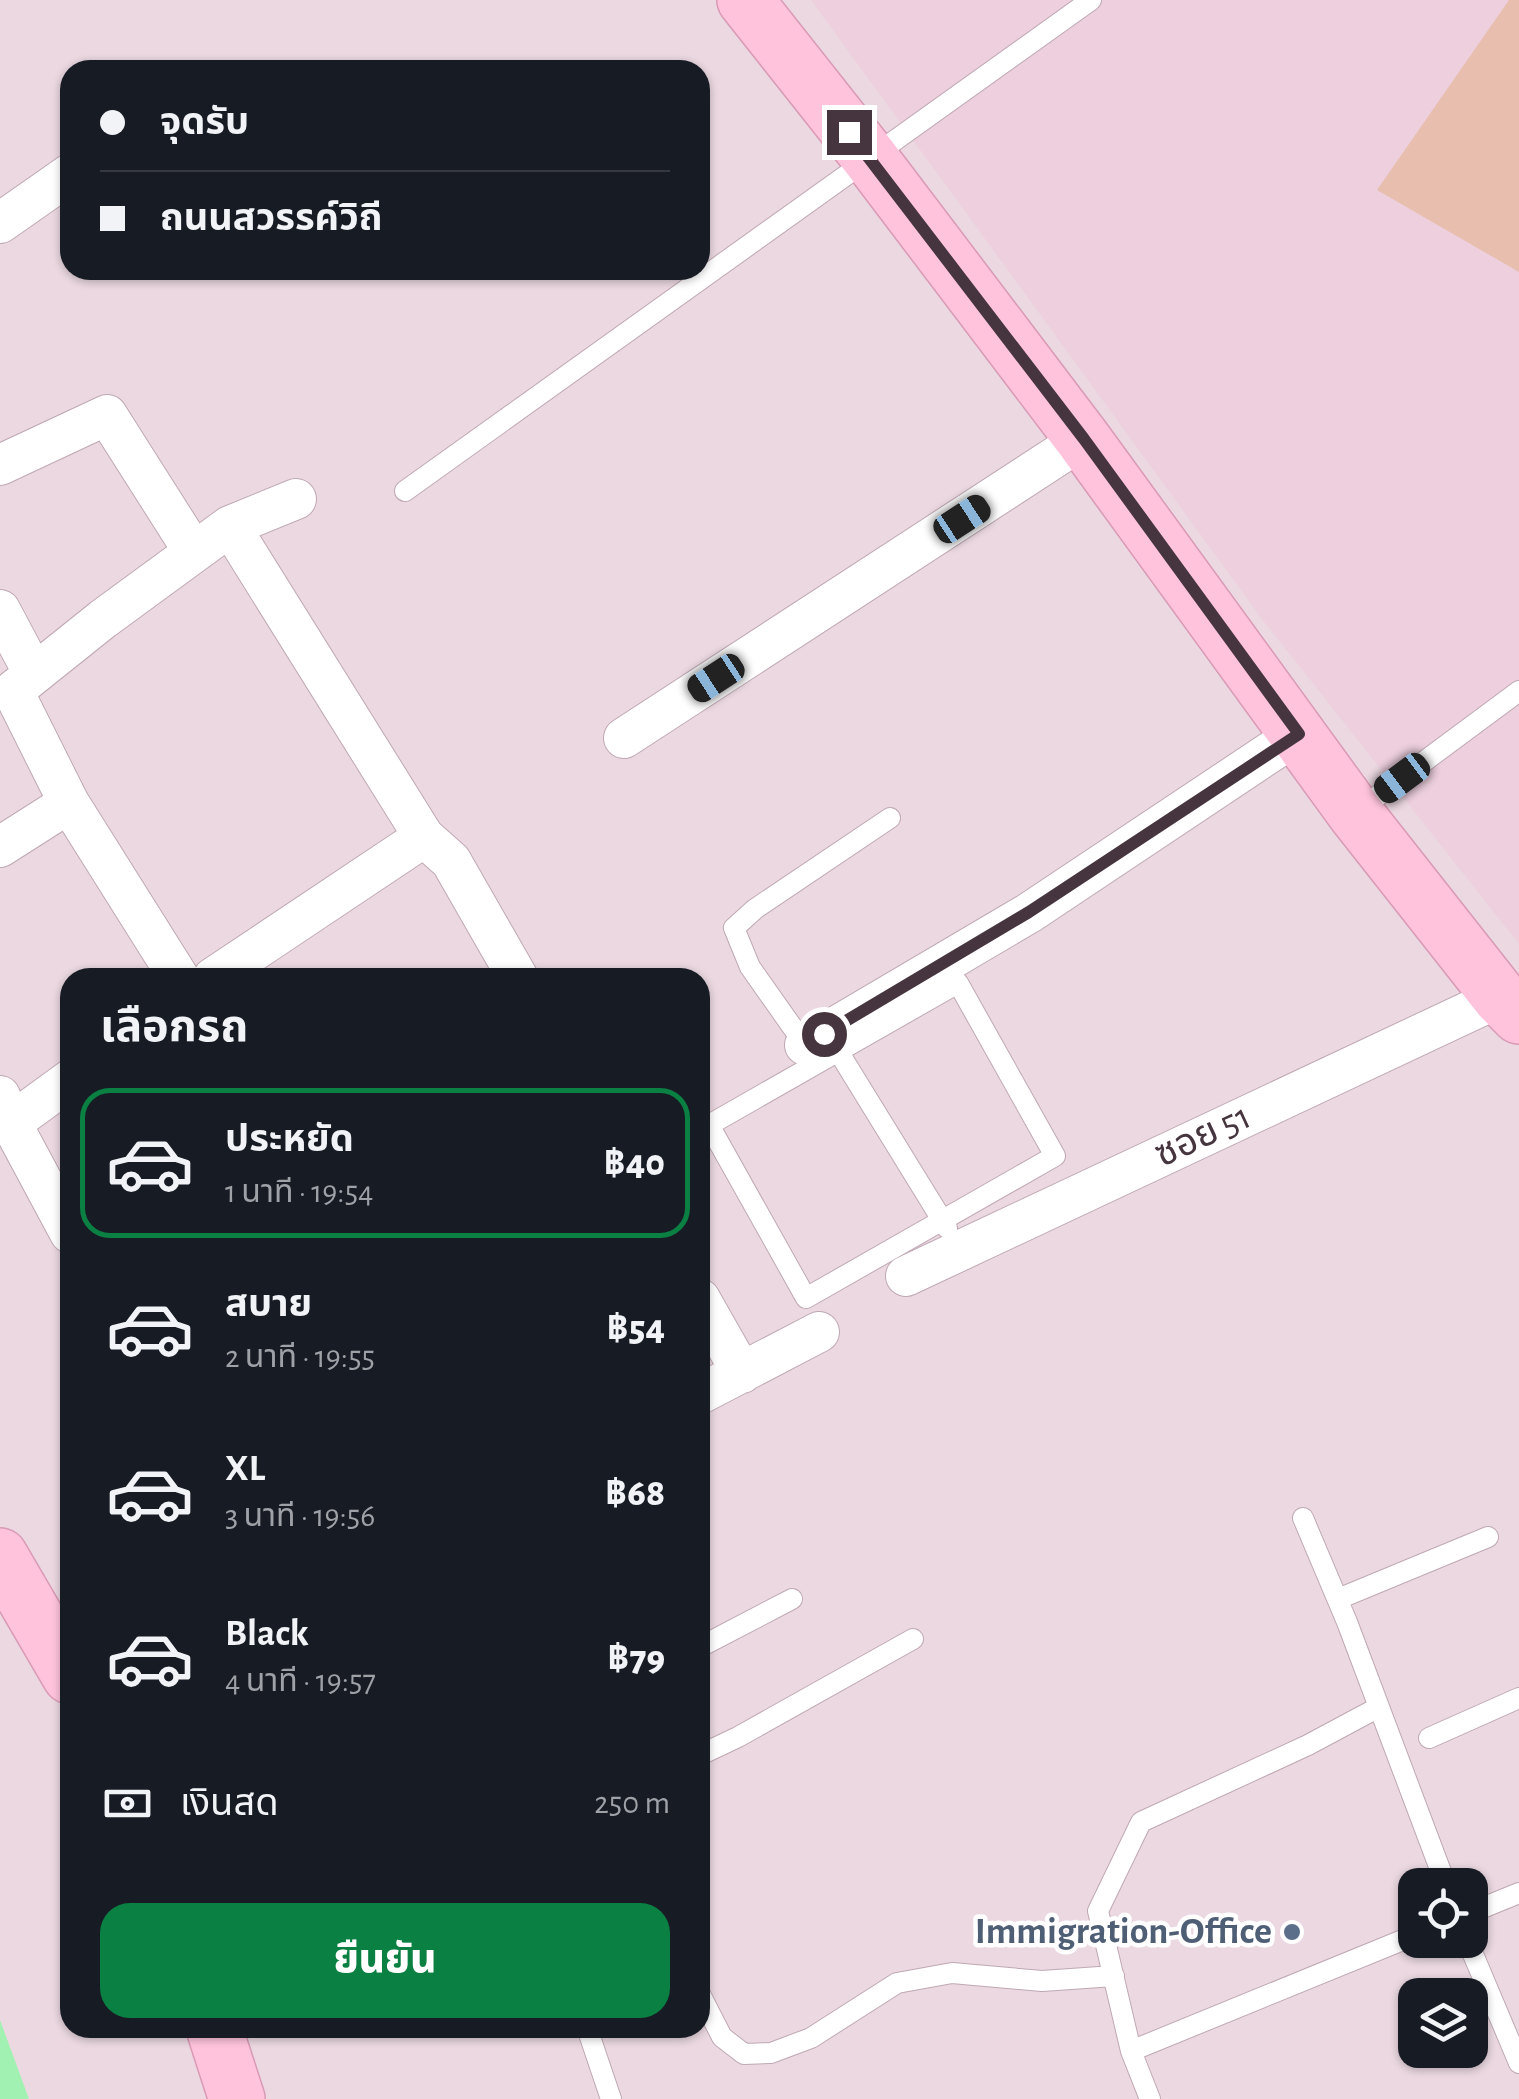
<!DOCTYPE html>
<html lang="th">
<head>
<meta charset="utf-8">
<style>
  body { margin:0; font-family:"Alegreya Sans","Noto Sans Thai",sans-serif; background:#242831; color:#f1f3f6; height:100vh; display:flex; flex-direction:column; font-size:38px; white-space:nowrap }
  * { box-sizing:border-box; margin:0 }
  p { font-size:32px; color:#9ea1a6 }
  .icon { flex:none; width:55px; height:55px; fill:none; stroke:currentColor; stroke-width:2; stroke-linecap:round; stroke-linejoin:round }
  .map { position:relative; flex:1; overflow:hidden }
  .side { position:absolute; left:60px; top:968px; width:650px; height:1070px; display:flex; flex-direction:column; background:#171b24; border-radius:30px; box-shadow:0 2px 8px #0004 }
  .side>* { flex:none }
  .hud { position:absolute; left:60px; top:60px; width:650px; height:220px; border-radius:30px; box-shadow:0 2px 8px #0004; display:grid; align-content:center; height:220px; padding:0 40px; background:#171b24 }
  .tools { position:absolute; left:1398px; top:1868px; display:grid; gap:20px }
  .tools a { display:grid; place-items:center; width:90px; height:90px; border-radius:20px; background:#171b24; box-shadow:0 2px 8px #0004; font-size:50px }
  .end { position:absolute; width:45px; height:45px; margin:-22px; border:12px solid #46353f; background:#fff; box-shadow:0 0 0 5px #fff }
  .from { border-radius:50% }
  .car { position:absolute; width:30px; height:60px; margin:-30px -15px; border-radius:12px; box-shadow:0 0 8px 2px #0007; background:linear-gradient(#222 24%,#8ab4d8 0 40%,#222 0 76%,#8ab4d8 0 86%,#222 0) }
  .hud b { display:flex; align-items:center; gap:35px; height:95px; font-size:38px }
  .hud b+b { border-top:2px solid #363941 }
  .hud i { width:25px; height:25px; background:#f1f3f6 }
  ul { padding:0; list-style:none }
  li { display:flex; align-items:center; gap:30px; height:150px; margin:0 20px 15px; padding:0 20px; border:5px solid transparent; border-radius:30px }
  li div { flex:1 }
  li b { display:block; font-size:38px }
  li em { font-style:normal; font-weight:800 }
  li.active { border-color:#0b8043 }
  li>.icon { width:90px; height:90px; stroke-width:1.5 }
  h2 { padding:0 40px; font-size:45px; line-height:120px }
  .pay { display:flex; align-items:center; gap:25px; height:110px; padding:0 40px; font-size:38px }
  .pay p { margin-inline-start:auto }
  .cta { display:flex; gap:20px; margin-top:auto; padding:20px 40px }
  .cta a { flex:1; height:115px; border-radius:30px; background:#0b8043; color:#fff; font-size:40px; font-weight:800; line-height:115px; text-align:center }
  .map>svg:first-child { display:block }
  .residential { fill:#ebd8e1; fill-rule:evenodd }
  .education { fill:#edcfdd }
  .green { fill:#e8beae }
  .water { fill:#a1f1b3 }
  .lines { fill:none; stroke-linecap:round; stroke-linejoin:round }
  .lane-casing { stroke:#bfa8b4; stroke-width:22 }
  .street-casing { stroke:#bfa8b4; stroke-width:42 }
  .secondary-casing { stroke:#da99b5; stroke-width:58 }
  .lane { stroke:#fff; stroke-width:20 }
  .street { stroke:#fff; stroke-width:40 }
  .secondary { stroke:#ffc4dc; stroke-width:55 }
  .route { stroke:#46353f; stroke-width:12 }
  .service-dot { fill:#5c6f8a; stroke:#fff; stroke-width:4 }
  .labels { text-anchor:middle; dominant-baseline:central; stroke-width:9; stroke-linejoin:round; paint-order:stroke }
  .street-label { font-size:38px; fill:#46353f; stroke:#fff }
  .service-label { font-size:38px; font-weight:bold; fill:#4e5e75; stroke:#fff; text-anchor:end }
</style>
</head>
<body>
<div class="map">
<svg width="1519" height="2099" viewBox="0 0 1519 2099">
  <rect width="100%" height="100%" fill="#f3e6ec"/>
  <path class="residential" d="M0 0H1519V2099H0ZM70 70H700V270H70ZM70 978H700V2028H70ZM1415 1885H1470V1940H1415ZM1415 1995H1470V2050H1415Z"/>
  <path class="education" d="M811 0H1519V944L1262 619Z"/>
  <path class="green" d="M1509 0H1519V272L1377 190Z"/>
  <path class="water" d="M0 2020 29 2099H0Z"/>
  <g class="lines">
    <defs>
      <path id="lane" d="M405 491 1091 0
        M1356 812 1519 691
        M958 983 1055 1156 806 1298 709 1125Z
        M805 1045 750 967 734 928 755 909 890 818
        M838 1051 947 1228
        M1303 1518 1347 1622 1446 1885
        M1338 1599 1488 1537
        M700 1647 792 1599
        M1429 1738 1519 1698
        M700 1755 738 1737 913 1639
        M1470 1913 1519 1893
        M1467 1940 1519 2063
        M700 1994 722 2037 744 2054 771 2053 811 2038 897 1983 952 1973 1042 1981 1114 1976
        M587 2028 611 2099
        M1131 2051 1098 1911 1141 1822 1308 1745 1379 1707
        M1150 2099 1131 2051 1415 1935"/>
      <path id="street" d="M0 223 70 174
        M0 465 107 415 194 552
        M230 526 424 837 451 861 518 978
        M0 610 34 674
        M624 738 1083 439
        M0 847 69 803
        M179 978 69 803 13 691 103 619 230 526 296 499
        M213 978 424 837
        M805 1045 1029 913 1299 733
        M0 1096 11 1123 70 1233
        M11 1123 70 1080
        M906 1276 1500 997
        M700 1299 742 1373
        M700 1394 819 1332"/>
      <path id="secondary" d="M745 0 870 158 1083 439 1355 813 1500 997 1519 1016
        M0 1556 70 1676
        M214 2028 237 2099"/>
    </defs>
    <use href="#lane" class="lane-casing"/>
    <use href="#street" class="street-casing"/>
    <use href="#secondary" class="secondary-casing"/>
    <use href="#lane" class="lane"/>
    <use href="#street" class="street"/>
    <use href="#secondary" class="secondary"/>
  </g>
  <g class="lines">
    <path class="route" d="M824 1034 1029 912 1299 734 1084 439 849 132"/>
  </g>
  <circle class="service-dot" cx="1292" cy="1932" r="10"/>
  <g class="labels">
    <g class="street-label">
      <text transform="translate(1203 1136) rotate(-25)">ซอย 51</text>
    </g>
    <g class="service-label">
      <text x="1272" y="1932">Immigration-Office</text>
    </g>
  </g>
</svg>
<div class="tools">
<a><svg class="icon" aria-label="locate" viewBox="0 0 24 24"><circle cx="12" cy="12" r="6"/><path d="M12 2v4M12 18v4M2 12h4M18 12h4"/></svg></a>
<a><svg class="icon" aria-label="layers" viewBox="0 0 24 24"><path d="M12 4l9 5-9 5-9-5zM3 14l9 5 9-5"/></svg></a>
</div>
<i class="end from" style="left:824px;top:1034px"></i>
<i class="end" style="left:849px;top:132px"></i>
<i class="car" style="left:962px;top:519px;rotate:57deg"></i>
<i class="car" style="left:716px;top:678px;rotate:237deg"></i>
<i class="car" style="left:1402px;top:778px;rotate:233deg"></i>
<div class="hud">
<b><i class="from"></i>จุดรับ</b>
<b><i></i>ถนนสวรรค์วิถี</b>
</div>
<section class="side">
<h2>เลือกรถ</h2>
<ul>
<li class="active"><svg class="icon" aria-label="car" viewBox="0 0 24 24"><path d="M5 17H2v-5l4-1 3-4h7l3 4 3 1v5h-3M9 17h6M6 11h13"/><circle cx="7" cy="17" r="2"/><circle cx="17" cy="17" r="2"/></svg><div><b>ประหยัด</b><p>1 นาที · 19:54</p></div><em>฿40</em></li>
<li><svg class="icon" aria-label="car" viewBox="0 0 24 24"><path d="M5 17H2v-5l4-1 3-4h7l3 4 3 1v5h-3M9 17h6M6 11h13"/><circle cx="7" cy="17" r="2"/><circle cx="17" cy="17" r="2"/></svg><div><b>สบาย</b><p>2 นาที · 19:55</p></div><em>฿54</em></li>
<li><svg class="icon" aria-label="car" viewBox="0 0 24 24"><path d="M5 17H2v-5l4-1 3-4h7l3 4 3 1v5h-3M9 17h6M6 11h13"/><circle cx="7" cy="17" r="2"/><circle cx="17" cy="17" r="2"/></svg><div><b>XL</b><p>3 นาที · 19:56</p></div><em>฿68</em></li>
<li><svg class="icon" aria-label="car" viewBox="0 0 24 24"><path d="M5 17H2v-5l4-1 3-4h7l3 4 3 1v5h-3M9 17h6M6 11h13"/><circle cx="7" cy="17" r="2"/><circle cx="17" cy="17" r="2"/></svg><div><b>Black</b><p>4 นาที · 19:57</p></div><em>฿79</em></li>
</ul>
<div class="pay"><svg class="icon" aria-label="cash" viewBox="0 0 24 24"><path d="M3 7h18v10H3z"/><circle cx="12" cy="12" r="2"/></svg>เงินสด<p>250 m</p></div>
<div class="cta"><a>ยืนยัน</a></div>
</section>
</div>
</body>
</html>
